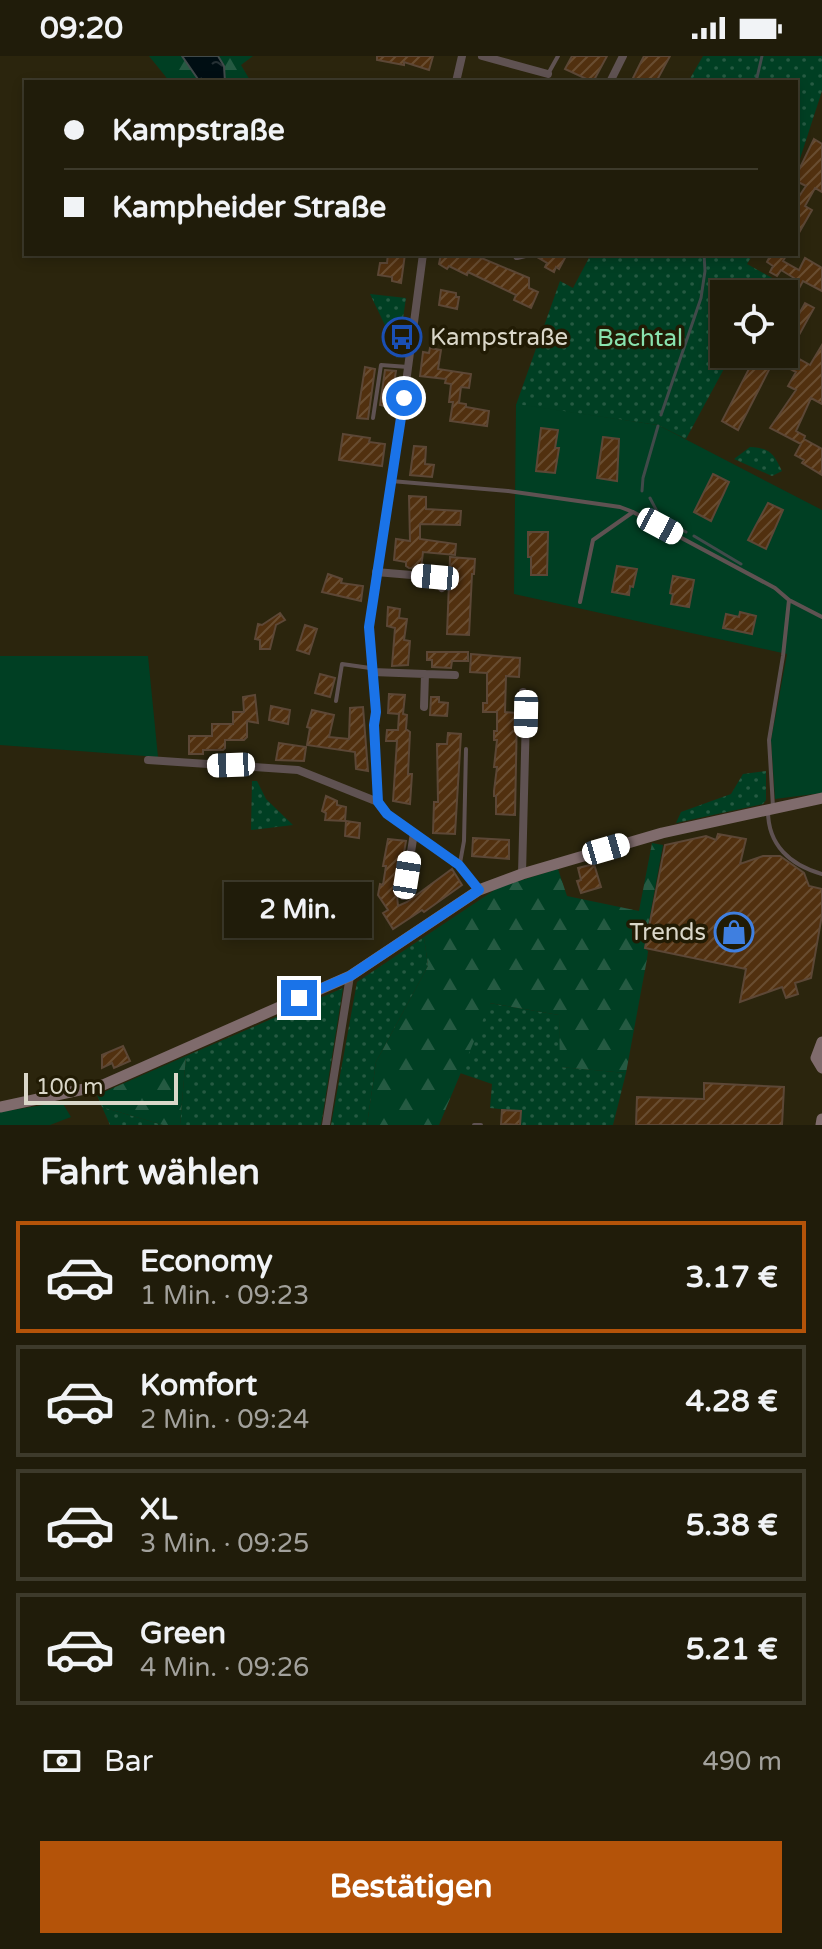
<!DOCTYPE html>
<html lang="de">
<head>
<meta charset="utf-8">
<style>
  body { margin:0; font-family:"Varela Round",sans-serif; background:#282513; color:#f1f3f6; height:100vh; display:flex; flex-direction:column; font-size:30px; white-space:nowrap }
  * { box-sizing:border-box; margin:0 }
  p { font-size:26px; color:#a2a19c }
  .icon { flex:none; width:44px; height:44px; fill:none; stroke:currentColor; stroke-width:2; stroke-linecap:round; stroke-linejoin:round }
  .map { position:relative; height:1069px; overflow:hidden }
  .sheet { display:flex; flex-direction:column; background:#201c0a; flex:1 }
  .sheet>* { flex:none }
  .banner { position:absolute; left:24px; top:24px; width:774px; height:176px; border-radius:0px; box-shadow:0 4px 12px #0003,0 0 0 2px #3d3a2b; display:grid; align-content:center; height:176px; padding:0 40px; background:#201c0a }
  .fabs { position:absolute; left:710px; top:224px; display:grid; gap:16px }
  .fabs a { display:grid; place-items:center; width:88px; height:88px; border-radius:0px; background:#201c0a; box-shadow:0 4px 12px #0003,0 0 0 2px #3d3a2b; font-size:40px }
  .scale { position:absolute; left:24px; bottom:20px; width:154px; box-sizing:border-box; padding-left:8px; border:4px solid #dad7c9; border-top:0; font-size:22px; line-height:28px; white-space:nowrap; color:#dad7c9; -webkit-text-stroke:6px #211b04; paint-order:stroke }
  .end { position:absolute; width:36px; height:36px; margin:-18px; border:10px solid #1a73e8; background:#fff; box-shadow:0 0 0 4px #fff }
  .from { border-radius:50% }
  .bubble { position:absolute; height:56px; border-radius:0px; background:#201c0a; box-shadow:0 4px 12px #0003,0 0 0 2px #3d3a2b; font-size:26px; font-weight:700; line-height:56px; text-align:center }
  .car { position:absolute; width:24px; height:48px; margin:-24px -12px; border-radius:10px; box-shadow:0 0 6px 2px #0007; background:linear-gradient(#fff 24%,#345 0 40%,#fff 0 76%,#345 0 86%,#fff 0) }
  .banner b { display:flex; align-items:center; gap:28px; height:76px; font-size:30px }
  .banner b+b { border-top:2px solid #3d3a2b }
  .banner i { width:20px; height:20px; background:#f1f3f6 }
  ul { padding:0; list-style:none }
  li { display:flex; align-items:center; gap:24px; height:112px; margin:0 16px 12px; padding:0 24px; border:4px solid #3d3a2b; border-radius:0px }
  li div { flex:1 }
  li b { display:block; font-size:30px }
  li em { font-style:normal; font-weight:700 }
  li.active { border-color:#b45309 }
  li>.icon { width:72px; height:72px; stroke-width:1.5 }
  h2 { padding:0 40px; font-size:36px; line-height:96px }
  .pay { display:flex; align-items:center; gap:20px; height:88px; padding:0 40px; font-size:30px }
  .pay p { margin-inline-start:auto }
  .primary-button { display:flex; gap:16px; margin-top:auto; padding:16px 40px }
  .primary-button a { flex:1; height:92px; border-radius:0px; background:#b45309; color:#fff; font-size:32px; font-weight:700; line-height:92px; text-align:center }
  .status { display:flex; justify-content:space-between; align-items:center; height:56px; padding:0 40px; background:#201c0a; direction:ltr }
  .status svg { height:22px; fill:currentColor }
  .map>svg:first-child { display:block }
  .grass { fill:url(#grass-dots) }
  .forest { fill:url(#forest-firs) }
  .garden { fill:#003f23 }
  .water { fill:url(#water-ripples); stroke:#414a4a; stroke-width:2 }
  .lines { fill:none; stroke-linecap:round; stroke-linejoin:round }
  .stream { stroke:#414a4a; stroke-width:3 }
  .building { fill:url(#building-hatch); stroke:#5c4736; stroke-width:2 }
  .lane { stroke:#5f5252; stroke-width:4 }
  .street { stroke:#5f5252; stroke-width:8 }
  .secondary { stroke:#7f6b6c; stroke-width:11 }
  .route { stroke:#1a73e8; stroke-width:10 }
  .labels { text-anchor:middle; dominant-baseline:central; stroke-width:7; stroke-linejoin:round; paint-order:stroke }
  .poi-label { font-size:24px; fill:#dad7c9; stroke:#211b04; text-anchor:start }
  .park-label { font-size:24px; fill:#89e2ae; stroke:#211b04 }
</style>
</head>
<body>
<div class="status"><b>09:20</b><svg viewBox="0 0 49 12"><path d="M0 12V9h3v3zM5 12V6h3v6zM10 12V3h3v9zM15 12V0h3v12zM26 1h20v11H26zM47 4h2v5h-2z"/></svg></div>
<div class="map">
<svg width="822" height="1069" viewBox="0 0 822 1069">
  <defs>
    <pattern id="grass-dots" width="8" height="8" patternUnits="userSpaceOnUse" patternTransform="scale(2)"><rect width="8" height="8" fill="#003f23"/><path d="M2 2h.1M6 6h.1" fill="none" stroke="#255a42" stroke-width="1.8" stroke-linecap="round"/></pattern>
    <pattern id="forest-firs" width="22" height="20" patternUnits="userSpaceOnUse" patternTransform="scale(2)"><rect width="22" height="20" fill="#003f23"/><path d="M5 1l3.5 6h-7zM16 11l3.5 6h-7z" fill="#255a42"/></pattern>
    <pattern id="water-ripples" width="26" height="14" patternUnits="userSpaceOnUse" patternTransform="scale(2)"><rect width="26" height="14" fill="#000e13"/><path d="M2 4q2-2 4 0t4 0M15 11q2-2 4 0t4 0" fill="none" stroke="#253034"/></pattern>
    <pattern id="building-hatch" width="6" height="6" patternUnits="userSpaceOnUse" patternTransform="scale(2)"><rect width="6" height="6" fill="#51300f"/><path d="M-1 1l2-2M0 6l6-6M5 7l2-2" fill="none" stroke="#694d31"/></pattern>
  </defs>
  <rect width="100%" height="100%" fill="#2b250d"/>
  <path class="grass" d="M703 0H822V35L796 115V26H688Z
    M591 198H753L747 208 774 223 766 238H724V298H732L686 383 658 369 516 349 560 225 573 232Z
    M370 238 406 242 397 303 393 286Z
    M750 391C770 392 773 397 782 415L772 420 734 403Z
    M766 715V744L763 748 676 767 681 756 731 738 743 718Z
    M252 725H257L266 743 293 769 251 774Z
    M424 881 428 910 376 1006 367 1069H331L357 926Z
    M343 932 321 1069H180L186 1000Z
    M489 947 559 959 561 1011 626 1017 613 1069H520L521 1055 490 1052 492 1028 460 1017Z
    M102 1051 163 1069H110Z"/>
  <path class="forest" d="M149 0H253L241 9 251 26H170Z
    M652 787 663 789 644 892 648 895 647 903 626 1017 560 1011 559 959 490 947 439 1069H367L376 1006 428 910 424 881 499 831 558 813 567 840 639 855Z
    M186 1000 180 1069H163L102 1051 97 1039Z"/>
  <path class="garden" d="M516 348 658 369 822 454V737L775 743 771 684 787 598 514 538Z
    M0 600H148L158 701 0 689Z
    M62 1046 71 1061 50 1069H0V1056Z"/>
  <path class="water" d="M182 0H218L224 10 225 26H200Z"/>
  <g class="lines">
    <path class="stream" d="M756 26 762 0
      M661 359 701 242 705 215 704 198
      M642 435 643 422 658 370
      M650 442 661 463 686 476
      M694 480 741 508"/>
  </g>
  <path class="building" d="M377 0H433L429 14 404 6V9L377 4Z
    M572 0H607L593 26 565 13Z
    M644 0H670L656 26H631Z
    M814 83 822 88V136L815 132 805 150 812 154 796 182V145L806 130 796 125V120Z
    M388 198H405L401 227 392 225V221L378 219 380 207H387Z
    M441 198H472L529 222V232L538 236 531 252 514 244 516 239 468 216 467 219 449 210 447 213 439 208Z
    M532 198H567L559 213 556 211 554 216 545 211 547 207Z
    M771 198H787L783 205 799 214 805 202 822 212V235L803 225 796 238H785L794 222 781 214 777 220 770 216 773 210 767 206Z
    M441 234 456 237V241H459L457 253 439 249Z
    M805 247 814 252 789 297 810 309 822 289V348L811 342 796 375 805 380 804 383 822 393V419L802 407 804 404 795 399 801 388 770 372 796 334 788 330 796 316 774 304 738 374 722 365 753 305 762 310 767 300 763 298H784V249L799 258Z
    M430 292 441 294 438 313 471 318 469 332 461 331 459 347 466 348V351L489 355 487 370 450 365 453 346H449L451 328 445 327 446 323 420 320 423 296 429 297Z
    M365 311 375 313 368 363 357 362Z
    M385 314 396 315 390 351 380 349Z
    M541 372 558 374 555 392H559L555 417 536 415Z
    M343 378 370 382 369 386 385 388 382 410 339 404Z
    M603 381 619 383 617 425 597 422Z
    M414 390 426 391 425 408 434 409 432 421 410 419Z
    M713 418 729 426 711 465 694 456Z
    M409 440 426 441V453L461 455 460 469 420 468V483L456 488 455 499 423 496 421 513 409 512 406 510V506L394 504 396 483 410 485Z
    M768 447 783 454 766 493 748 484Z
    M528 476H548L547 519H531V501H528Z
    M450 501 475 503 474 518H472L469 579 447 578Z
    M617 510 637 513 633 531 630 530 629 539 612 536Z
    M328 518 342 523 341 527 363 530 361 545 322 536Z
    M673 520 694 524 689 551 671 548 673 538 670 537Z
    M388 551 400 553 399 562 407 563 404 584 410 585 408 609 392 610 395 572 387 570Z
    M740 556 756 560 752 578 723 572 726 558 739 561Z
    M280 557 285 564 276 569 270 593H260V584L255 583 258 568 262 569Z
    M305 569 317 573 309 598 297 594Z
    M427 596H468V605H452L451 612 432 611V604H427Z
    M471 598 520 602 519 621 506 620 505 656 517 657 515 759 496 758V740H494V735L497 711H494L497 684H494V675H497V656H483V647H487V617L470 616Z
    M320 618 335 622 330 641 315 637Z
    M389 638 405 639 403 658 407 659 406 673 410 676 408 718H412L410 748 393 745 397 685H386L387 674H398L399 658 388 657Z
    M255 639 258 667 247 665V681L244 684H225V692L223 694H203V698H189V680H212V668H233V656H244L243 641Z
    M431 641H439V646L448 647 447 660 430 659Z
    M271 650 290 654 288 668 269 664Z
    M363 651 368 715 356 713 355 696 307 689 310 672 307 671 312 654 334 659 329 681 349 683 350 652Z
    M448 677 461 678 455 778 433 777 434 746H438L437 688H447Z
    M279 687 306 691 304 705 276 704Z
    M326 740 337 745V749L346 751 345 765 325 764 326 757 322 755Z
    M346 765 360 767 359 782 345 780Z
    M718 778 746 783 740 808 763 800H780L804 817 809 830 822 833V859L811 922 795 927 798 938 786 942 782 931 740 946 746 913 645 892 665 789 706 780 716 784Z
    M473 782 509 784V803L472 800Z
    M388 783 406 785 397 839 398 850 407 846 452 813 462 829 424 856 422 854 393 873 383 857 388 854 378 839 380 828 383 829 386 810H383Z
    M594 808 601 831 581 837 577 825 581 824 578 812Z
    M123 990 130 1005 114 1012 112 1007 102 1012V999Z
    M704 1027 784 1031 782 1069H636L637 1041 704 1043Z
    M502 1054 521 1055 520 1069 501 1068Z"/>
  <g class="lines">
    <path class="lane" d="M548 18 558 0
      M373 362 381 309 408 311
      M391 425 508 435 620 451 633 456 775 532 789 544 822 561
      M580 546 593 484 633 456
      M336 645 342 608 370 612
      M773 751 769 684 783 600 789 544
      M768 755C768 789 790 809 822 818
      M460 807 464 785 466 693
      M474 1069H481"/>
    <path class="street" d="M482 0 548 18
      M456 26 462 0
      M610 26 623 0
      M423 198 404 342 369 571 376 656 374 669 378 746 387 758 459 809 479 834
      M517 200 525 198
      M376 516 435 521 442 532
      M373 616 425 618 424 651
      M425 618 455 619
      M148 704 298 714 378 746
      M522 818 526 658 523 636
      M404 840 414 777
      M326 1069 350 920"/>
    <path class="secondary" d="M822 986 816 1002 822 1012
      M0 1051 103 1029 350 920 479 834 522 818 662 777 822 742
      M821 1069 822 1063"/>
  </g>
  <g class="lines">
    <path class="route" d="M299 942 350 920 479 834 459 809 387 758 378 746 374 669 376 656 369 571 404 342"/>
  </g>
  <defs>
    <symbol id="bus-ring" viewBox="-11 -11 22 22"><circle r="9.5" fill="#211b04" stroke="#1a4fb4" stroke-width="1.5"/><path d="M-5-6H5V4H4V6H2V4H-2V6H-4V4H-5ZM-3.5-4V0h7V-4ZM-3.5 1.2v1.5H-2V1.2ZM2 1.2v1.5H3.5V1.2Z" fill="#1a4fb4"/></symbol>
    <symbol id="shop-ring" viewBox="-11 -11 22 22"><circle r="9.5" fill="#211b04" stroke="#3f7fe0" stroke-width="1.5"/><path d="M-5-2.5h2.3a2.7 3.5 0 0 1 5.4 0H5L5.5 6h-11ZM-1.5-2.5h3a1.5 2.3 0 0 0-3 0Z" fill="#3f7fe0"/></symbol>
  </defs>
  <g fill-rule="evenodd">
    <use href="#bus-ring" x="380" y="259" width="44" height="44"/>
    <use href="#shop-ring" x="712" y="854" width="44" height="44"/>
  </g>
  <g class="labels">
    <g class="poi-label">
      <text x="430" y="281">Kampstraße</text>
      <text x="706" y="876" text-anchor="end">Trends</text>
    </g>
    <g class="park-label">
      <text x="640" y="282">Bachtal</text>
    </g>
  </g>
</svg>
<div class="fabs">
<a><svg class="icon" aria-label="locate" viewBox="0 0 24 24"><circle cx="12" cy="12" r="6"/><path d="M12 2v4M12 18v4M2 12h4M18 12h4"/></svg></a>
</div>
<div class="scale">100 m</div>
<i class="end from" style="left:404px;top:342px"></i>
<i class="end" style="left:299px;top:942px"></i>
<div class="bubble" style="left:224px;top:826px;width:148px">2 Min.</div>
<i class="car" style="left:660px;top:470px;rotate:118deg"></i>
<i class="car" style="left:435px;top:521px;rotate:275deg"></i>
<i class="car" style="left:526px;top:658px;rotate:181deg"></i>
<i class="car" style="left:231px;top:709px;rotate:268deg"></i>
<i class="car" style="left:606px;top:793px;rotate:74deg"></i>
<i class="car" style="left:407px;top:819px;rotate:9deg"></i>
<div class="banner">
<b><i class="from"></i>Kampstraße</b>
<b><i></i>Kampheider Straße</b>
</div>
</div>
<section class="sheet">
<h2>Fahrt wählen</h2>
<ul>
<li class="active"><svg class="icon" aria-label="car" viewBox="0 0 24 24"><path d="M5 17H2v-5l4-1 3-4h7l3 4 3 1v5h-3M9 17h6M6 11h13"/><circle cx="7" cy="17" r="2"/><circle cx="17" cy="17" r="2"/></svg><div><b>Economy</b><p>1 Min. · 09:23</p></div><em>3.17 €</em></li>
<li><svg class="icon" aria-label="car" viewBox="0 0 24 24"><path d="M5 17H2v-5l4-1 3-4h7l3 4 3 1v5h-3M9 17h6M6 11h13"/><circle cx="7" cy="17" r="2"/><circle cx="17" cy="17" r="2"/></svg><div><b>Komfort</b><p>2 Min. · 09:24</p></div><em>4.28 €</em></li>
<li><svg class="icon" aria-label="car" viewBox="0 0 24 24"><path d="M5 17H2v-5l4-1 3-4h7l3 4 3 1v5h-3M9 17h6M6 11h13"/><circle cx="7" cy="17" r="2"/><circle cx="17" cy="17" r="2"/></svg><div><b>XL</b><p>3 Min. · 09:25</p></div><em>5.38 €</em></li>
<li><svg class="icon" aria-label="car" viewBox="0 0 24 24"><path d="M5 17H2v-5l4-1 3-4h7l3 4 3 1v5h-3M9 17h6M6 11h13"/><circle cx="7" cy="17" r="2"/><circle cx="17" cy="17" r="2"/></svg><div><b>Green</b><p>4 Min. · 09:26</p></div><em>5.21 €</em></li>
</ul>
<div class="pay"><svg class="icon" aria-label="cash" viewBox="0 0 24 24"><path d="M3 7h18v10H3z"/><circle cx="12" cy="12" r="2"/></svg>Bar<p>490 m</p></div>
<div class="primary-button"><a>Bestätigen</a></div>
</section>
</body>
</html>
